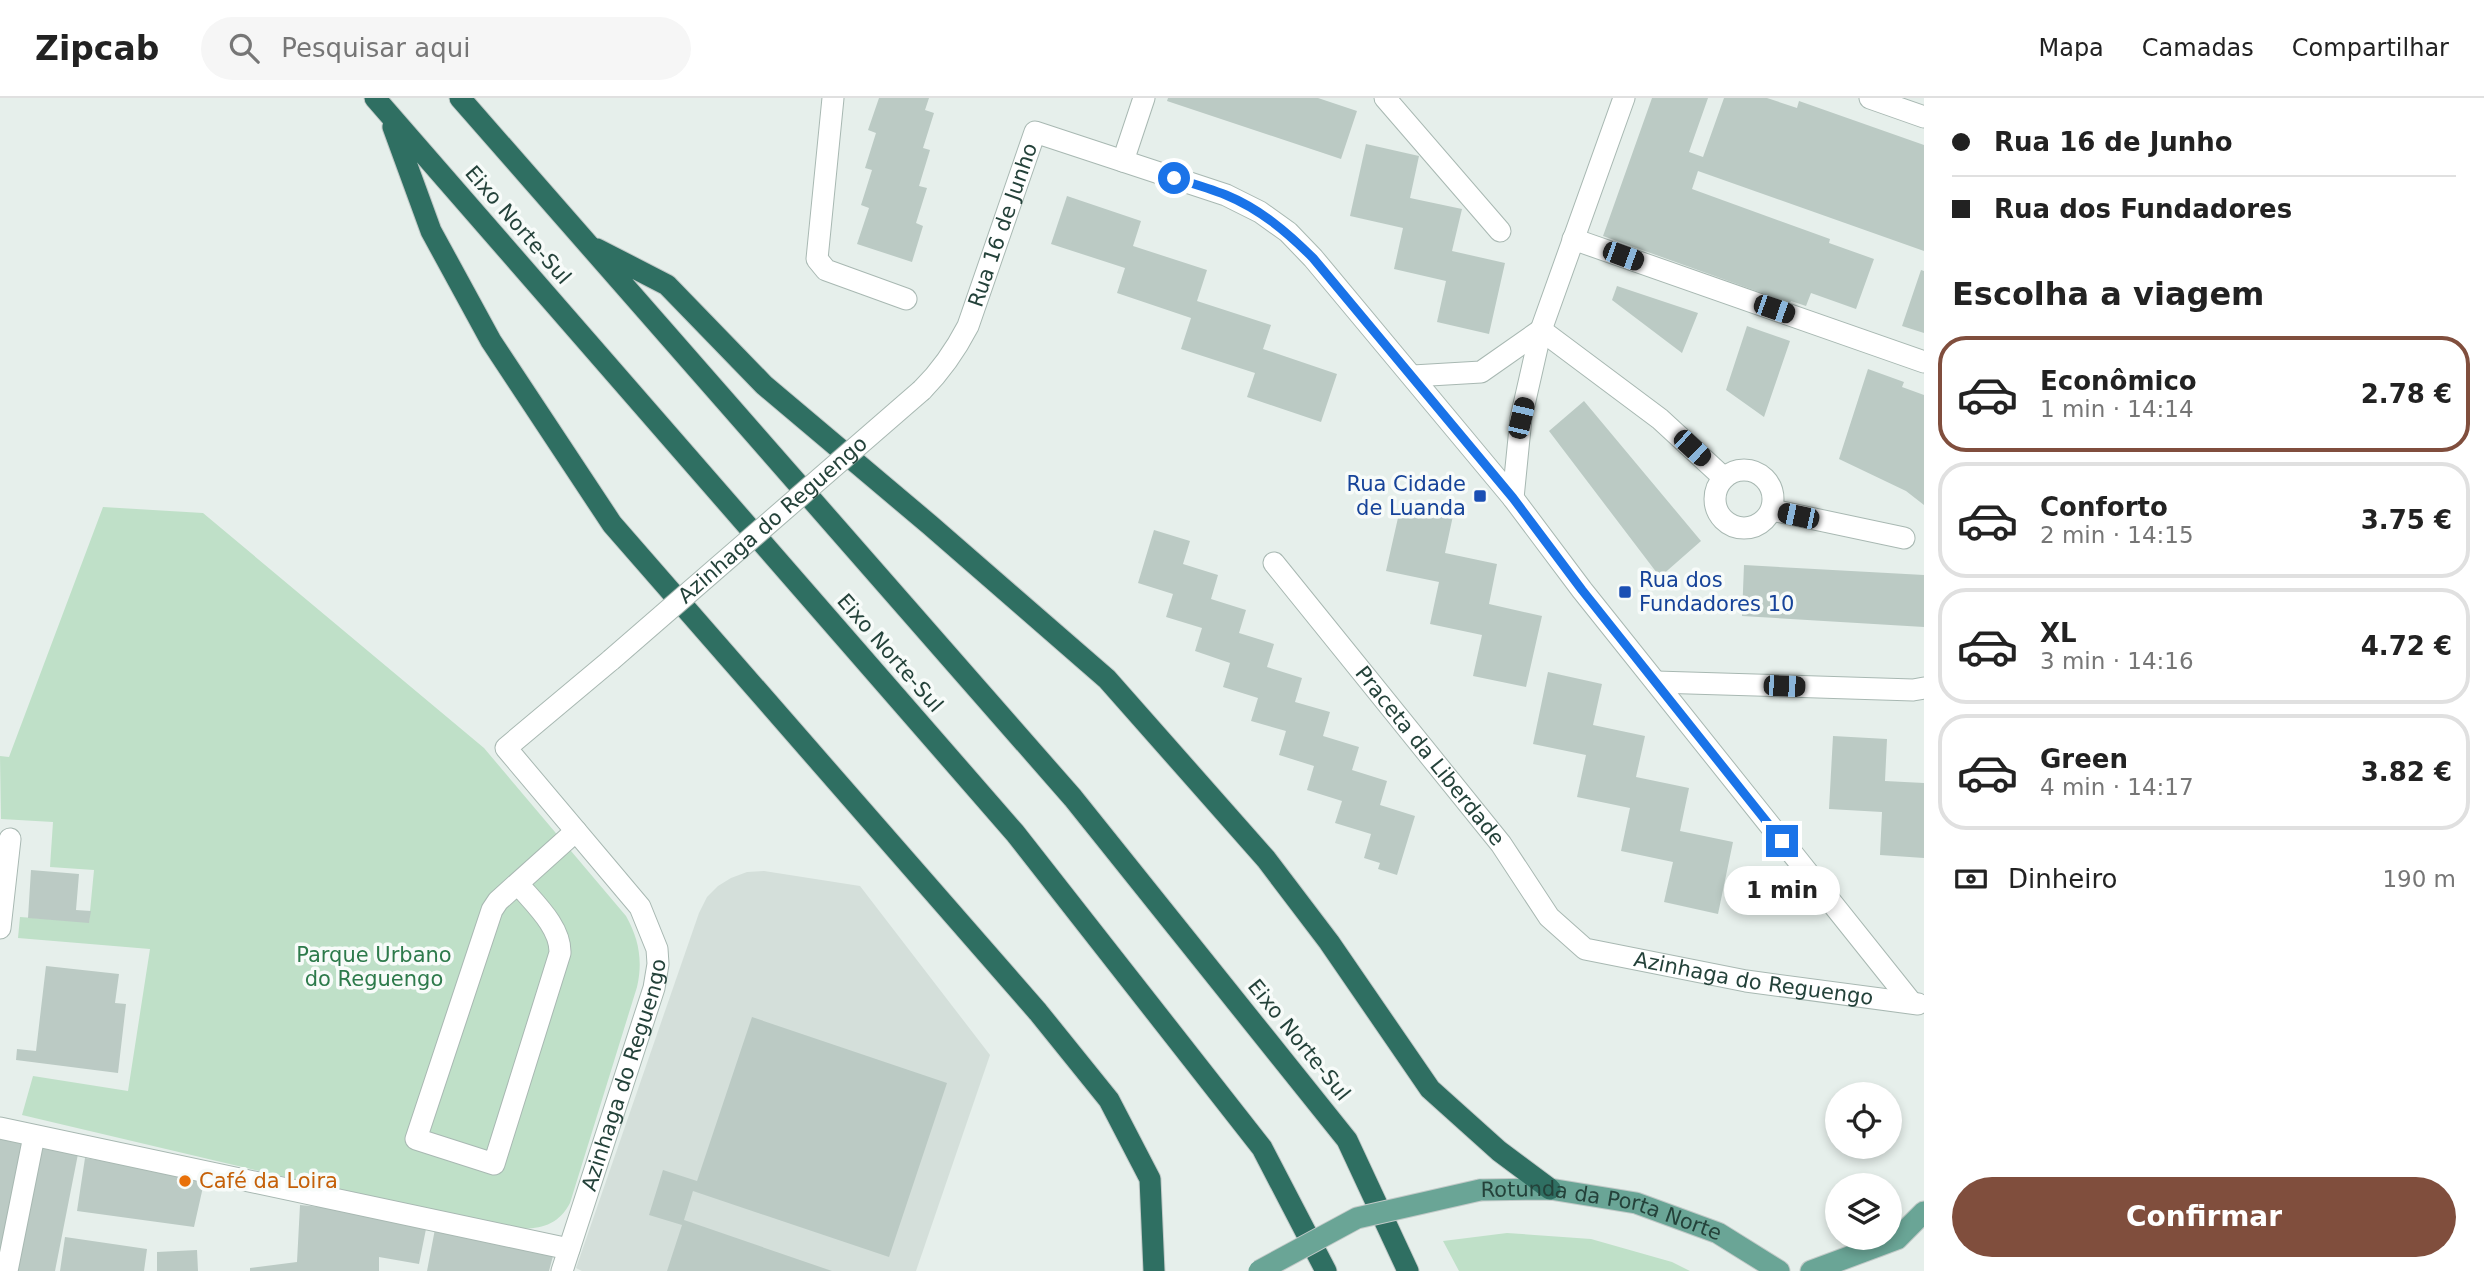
<!DOCTYPE html>
<html lang="pt">
<head>
<meta charset="utf-8">
<style>
  body { margin:0; font-family:"DejaVu Sans",sans-serif; background:#f6f6f6; color:#222; height:100vh; display:flex; flex-direction:column; font-size:26px; white-space:nowrap }
  * { box-sizing:border-box; margin:0 }
  p { font-size:23px; color:#767676 }
  .icon { flex:none; width:38px; height:38px; fill:none; stroke:currentColor; stroke-width:2; stroke-linecap:round; stroke-linejoin:round }
  .map { position:relative; flex:1; overflow:hidden }
  .panel { display:flex; flex-direction:column; background:#fff; width:560px }
  .panel>* { flex:none }
  .hud { display:grid; align-content:center; height:154px; padding:0 28px; background:#fff }
  .fabs { position:absolute; left:1825px; top:984px; display:grid; gap:14px }
  .fabs a { display:grid; place-items:center; width:77px; height:77px; border-radius:50%; background:#fff; box-shadow:0 4px 10px #0003; font-size:35px }
  .end { position:absolute; width:32px; height:32px; margin:-16px; border:9px solid #1a73e8; background:#fff; box-shadow:0 0 0 4px #fff }
  .from { border-radius:50% }
  .bubble { position:absolute; height:49px; border-radius:24px; background:#fff; box-shadow:0 4px 10px #0003; font-size:23px; font-weight:600; line-height:49px; text-align:center }
  .car { position:absolute; width:21px; height:42px; margin:-21px -10px; border-radius:9px; box-shadow:0 0 5px 2px #0007; background:linear-gradient(#222 24%,#8ab4d8 0 40%,#222 0 76%,#8ab4d8 0 86%,#222 0) }
  .hud b { display:flex; align-items:center; gap:24px; height:66px; font-size:26px }
  .hud b+b { border-top:2px solid #e0e0e0 }
  .hud i { width:18px; height:18px; background:#222 }
  ul { padding:0; list-style:none }
  li { display:flex; align-items:center; gap:21px; height:116px; margin:0 14px 10px; padding:0 14px; border:4px solid #e0e0e0; border-radius:28px }
  li div { flex:1 }
  li b { display:block; font-size:26px }
  li em { font-style:normal; font-weight:600 }
  li.selected { border-color:#804e3d }
  li>.icon { width:63px; height:63px; stroke-width:1.5 }
  h2 { padding:0 28px; font-size:32px; line-height:84px }
  .pay { display:flex; align-items:center; gap:18px; height:77px; padding:0 28px; font-size:26px }
  .pay p { margin-inline-start:auto }
  .cta { display:flex; gap:14px; margin-top:auto; padding:14px 28px }
  .cta a { flex:1; height:80px; border-radius:42px; background:#804e3d; color:#fff; font-size:28px; font-weight:600; line-height:80px; text-align:center }
  header { display:flex; align-items:center; gap:42px; box-sizing:border-box; height:98px; padding:0 35px; background:#fff; border-bottom:2px solid #e0e0e0 }
  header strong { font-size:33px }
  nav { display:flex; gap:38px; margin-inline-start:auto; font-size:24px }
  .search { width:490px; height:63px; background:#f6f6f6; display:flex; align-items:center; gap:18px; box-sizing:border-box; padding:0 24px; border-radius:38px; color:#767676; font-size:26px }
  main { display:flex; flex:1; min-height:0 }
  .map>svg:first-child { display:block }
  .built { fill:#d4dfda }
  .green { fill:#bfe0c8 }
  .building { fill:#bbcac4 }
  .lines { fill:none; stroke-linecap:round; stroke-linejoin:round }
  .minor-casing { stroke:#a8b8b2; stroke-width:23 }
  .major-casing { stroke:#c2cac8; stroke-width:23 }
  .highway-casing { stroke:#c2cac8; stroke-width:23 }
  .minor { stroke:#fff; stroke-width:21 }
  .major { stroke:#6aa596; stroke-width:21 }
  .highway { stroke:#2f6f62; stroke-width:21 }
  .minor-bridge-casing { stroke:#a8b8b2; stroke-width:23; stroke-linecap:butt }
  .major-bridge-casing { stroke:#c2cac8; stroke-width:23; stroke-linecap:butt }
  .minor-bridge { stroke:#fff; stroke-width:21 }
  .major-bridge { stroke:#6aa596; stroke-width:21 }
  .route { stroke:#1a73e8; stroke-width:9 }
  .transit-dot { fill:#1a4fb4; stroke:#f7fbf9; stroke-width:2.5 }
  .food-dot { fill:#e8710a; stroke:#f7fbf9; stroke-width:2.5 }
  .labels { text-anchor:middle; dominant-baseline:central; stroke-width:7; stroke-linejoin:round; paint-order:stroke }
  .street-label { font-size:21px; fill:#24423a; stroke:#f7fbf9 }
  .transit-label { font-size:21px; fill:#164399; stroke:#f7fbf9; text-anchor:end }
  .park-label { font-size:21px; fill:#2d7a4b; stroke:#f7fbf9 }
  .food-label { font-size:21px; fill:#c56008; stroke:#f7fbf9; text-anchor:start }
</style>
</head>
<body>
<header>
<strong>Zipcab</strong>
<div class="search"><svg class="icon" aria-label="search" viewBox="0 0 24 24"><circle cx="10" cy="10" r="6"/><path d="M15 15l6 6"/></svg>Pesquisar aqui</div>
<nav><a>Mapa</a><a>Camadas</a><a>Compartilhar</a></nav>
</header>
<main>
<div class="map">
<svg width="1924" height="1173" viewBox="0 0 1924 1173">
  <rect width="100%" height="100%" fill="#e6efeb"/>
  <path class="built" d="M764 773 860 788 990 957 916 1173H582L576 1170 699 815 707 799 718 788 731 780 747 774Z"/>
  <path class="green" d="M103 409 203 415 484 650 626 818C639 841 643 863 637 889L570 1105C558 1128 539 1132 514 1130L272 1076 22 1017 33 978 128 993 150 851 18 840 20 819 89 824 94 772 50 769 53 724 1 721 0 658 9 659Z
    M1507 1135 1591 1141 1672 1164 1690 1173H1459L1443 1143Z"/>
  <path class="building" d="M879 0H929L925 12 934 15 923 50 930 52 919 88 927 90 916 125 923 128 912 164 857 146 869 110 861 107 872 72 865 70 876 35 868 32Z
    M1168 0H1318L1357 13 1341 61 1167 3Z
    M1652 0H1708L1689 54 1703 59 1724 0H1767L1797 10 1799 3 1924 47V153L1698 73 1692 91 1830 141 1829 145 1874 161 1856 211 1811 195 1806 208 1791 203 1790 205 1603 138Z
    M1366 46 1419 58 1410 100 1462 111 1452 153 1505 165 1489 236 1437 224 1446 183 1394 171 1403 130 1350 118Z
    M1067 98 1141 123 1133 148 1207 172 1197 203 1271 227 1263 251 1337 276 1321 324 1247 299 1255 275 1181 251 1191 220 1117 195 1125 170 1051 146Z
    M1921 172 1924 173V235L1902 228Z
    M1617 188 1698 215 1682 255 1612 202Z
    M1747 228 1790 243 1764 319 1726 292Z
    M1868 271 1904 284 1902 289 1924 297V407L1906 393 1839 361Z
    M1584 303 1701 443 1660 479 1549 333Z
    M1402 402 1454 413 1445 455 1497 466 1489 506 1542 518 1526 589 1473 578 1482 537 1430 526 1439 484 1386 473Z
    M1154 432 1190 443 1183 466 1218 477 1211 501 1246 512 1239 535 1274 546 1267 569 1302 580 1295 604 1330 614 1323 638 1359 649 1352 672 1387 683 1380 707 1415 718 1397 777 1378 771 1380 765 1364 760 1371 736 1335 725 1342 703 1307 692 1314 668 1279 657 1286 633 1251 623 1258 600 1223 589 1230 565 1195 553 1202 530 1166 519 1173 496 1138 485Z
    M1744 467 1924 477V529L1742 518Z
    M1548 574 1602 586 1593 627 1645 638 1636 679 1689 690 1680 733 1733 744 1718 816 1664 804 1673 764 1621 753 1630 710 1577 699 1586 657 1533 646Z
    M1833 638 1887 641 1885 683 1924 685V760L1880 757 1882 714 1829 711Z
    M31 772 79 776 76 812 91 813 89 825 28 820Z
    M46 868 119 876 115 905 126 906 118 975 16 962 17 951 36 953Z
    M752 919 947 985 889 1159 693 1093 684 1122 832 1173H667L682 1127 649 1117 663 1072 697 1083Z
    M0 1040 24 1045 0 1156Z
    M43 1048 78 1056 55 1173H16Z
    M85 1060 205 1080 194 1129 77 1113Z
    M300 1107 341 1111 426 1131 419 1166 379 1159V1173H250V1170L297 1164Z
    M435 1131 553 1158 549 1173H427Z
    M65 1139 147 1151 144 1173H60Z
    M197 1152 198 1173H157V1154Z"/>
  <g class="lines">
    <defs>
      <g id="minor">
        <path d="M833 0 817 161 826 172 906 201"/>
        <path d="M1385 0 1500 133"/>
        <path d="M1870 0 1924 19"/>
        <path d="M1123 63 1144 0"/>
        <path d="M1573 141 1924 264"/>
        <path d="M1541 232 1660 321 1724 380"/>
        <path d="M1413 278 1481 274 1541 232"/>
        <path id="s1" d="M922 292C941 273 955 253 968 228L1035 34 1226 97 1260 114 1288 134 1313 160 1513 400 1582 492 1911 904"/>
        <circle cx="1744" cy="401" r="29"/>
        <path d="M1513 400 1521 320 1541 232 1624 0"/>
        <path d="M1772 412 1904 440"/>
        <path id="s2" d="M1274 465 1501 746 1549 819 1585 851 1746 883 1918 906"/>
        <path d="M1656 584 1913 592 1924 590"/>
        <path d="M518 786C534 805 561 829 560 855L494 1066 416 1041 492 812 498 803 576 733"/>
        <path d="M0 830 10 741"/>
        <path d="M0 1030 569 1151"/>
        <path d="M7 1173 34 1038"/>
        <path id="s3" d="M562 1173 654 890 658 866 657 851 640 809 506 650 611 562"/>
      </g>
      <g id="major">
        <path id="s4" d="M1480 1092 1550 1091 1636 1105 1718 1135 1779 1173"/>
        <path d="M1811 1173 1897 1141 1924 1114"/>
      </g>
      <path id="highway" d="M375 0 1015 735 1262 1050 1326 1173
        M460 0 1073 700 1347 1042 1408 1173
        M393 29 431 133 491 243 612 426 1038 914 1109 1002 1150 1081 1154 1173
        M597 151 667 187 764 287 930 427 1107 581 1266 761 1329 844 1430 991 1499 1053 1550 1091"/>
    </defs>
    <use href="#minor" class="minor-casing"/>
    <use href="#major" class="major-casing"/>
    <use href="#highway" class="highway-casing"/>
    <use href="#minor" class="minor"/>
    <use href="#major" class="major"/>
    <use href="#highway" class="highway"/>
    <defs>
      <g id="minor-bridge">
        <path id="s5" d="M611 562 922 292"/>
      </g>
      <path id="major-bridge" d="M1259 1173 1357 1120 1480 1092"/>
    </defs>
    <use href="#minor-bridge" class="minor-bridge-casing"/>
    <use href="#major-bridge" class="major-bridge-casing"/>
    <use href="#minor-bridge" class="minor-bridge"/>
    <use href="#major-bridge" class="major-bridge"/>
  </g>
  <g class="lines">
    <path class="route" d="M1174 80C1191 85 1209 90 1226 97 1260 111 1287 134 1313 160L1513 400 1582 492 1782 743"/>
  </g>
  <g class="transit-dot">
    <rect x="1473" y="391" width="14" height="14" rx="3.5"/>
    <rect x="1618" y="487" width="14" height="14" rx="3.5"/>
  </g>
  <circle class="food-dot" cx="185" cy="1083" r="7"/>
  <g class="labels">
    <g class="street-label">
      <text transform="translate(518 127) rotate(49)">Eixo Norte-Sul</text>
      <text stroke="none"><textPath href="#s1" startOffset="186">Rua 16 de Junho</textPath></text>
      <text stroke="none"><textPath href="#s5" startOffset="214">Azinhaga do Reguengo</textPath></text>
      <text transform="translate(890 555) rotate(49)">Eixo Norte-Sul</text>
      <text stroke="none"><textPath href="#s2" startOffset="248">Praceta da Liberdade</textPath></text>
      <text stroke="none"><textPath href="#s2" startOffset="668">Azinhaga do Reguengo</textPath></text>
      <text transform="translate(1299 942) rotate(51)">Eixo Norte-Sul</text>
      <text stroke="none"><textPath href="#s3" startOffset="206">Azinhaga do Reguengo</textPath></text>
      <text stroke="none"><textPath href="#s4" startOffset="124">Rotunda da Porta Norte</textPath></text>
    </g>
    <g class="transit-label">
      <text x="1466" y="386">Rua Cidade<tspan x="1466" dy="24">de Luanda</tspan></text>
      <text x="1639" y="482" text-anchor="start">Rua dos<tspan x="1639" dy="24">Fundadores 10</tspan></text>
    </g>
    <g class="park-label">
      <text x="374" y="857">Parque Urbano<tspan x="374" dy="24">do Reguengo</tspan></text>
    </g>
    <g class="food-label">
      <text x="199" y="1083">Café da Loira</text>
    </g>
  </g>
</svg>
<div class="fabs">
<a><svg class="icon" aria-label="locate" viewBox="0 0 24 24"><circle cx="12" cy="12" r="6"/><path d="M12 2v4M12 18v4M2 12h4M18 12h4"/></svg></a>
<a><svg class="icon" aria-label="layers" viewBox="0 0 24 24"><path d="M12 4l9 5-9 5-9-5zM3 14l9 5 9-5"/></svg></a>
</div>
<i class="end from" style="left:1174px;top:80px"></i>
<i class="end" style="left:1782px;top:743px"></i>
<div class="bubble" style="left:1724px;top:768px;width:116px">1 min</div>
<i class="car" style="left:1623px;top:158px;rotate:110deg"></i>
<i class="car" style="left:1774px;top:211px;rotate:109deg"></i>
<i class="car" style="left:1521px;top:320px;rotate:13deg"></i>
<i class="car" style="left:1692px;top:350px;rotate:133deg"></i>
<i class="car" style="left:1798px;top:418px;rotate:282deg"></i>
<i class="car" style="left:1784px;top:588px;rotate:92deg"></i>
</div>
<section class="panel">
<div class="hud">
<b><i class="from"></i>Rua 16 de Junho</b>
<b><i></i>Rua dos Fundadores</b>
</div>
<h2>Escolha a viagem</h2>
<ul>
<li class="selected"><svg class="icon" aria-label="car" viewBox="0 0 24 24"><path d="M5 17H2v-5l4-1 3-4h7l3 4 3 1v5h-3M9 17h6M6 11h13"/><circle cx="7" cy="17" r="2"/><circle cx="17" cy="17" r="2"/></svg><div><b>Econômico</b><p>1 min · 14:14</p></div><em>2.78 €</em></li>
<li><svg class="icon" aria-label="car" viewBox="0 0 24 24"><path d="M5 17H2v-5l4-1 3-4h7l3 4 3 1v5h-3M9 17h6M6 11h13"/><circle cx="7" cy="17" r="2"/><circle cx="17" cy="17" r="2"/></svg><div><b>Conforto</b><p>2 min · 14:15</p></div><em>3.75 €</em></li>
<li><svg class="icon" aria-label="car" viewBox="0 0 24 24"><path d="M5 17H2v-5l4-1 3-4h7l3 4 3 1v5h-3M9 17h6M6 11h13"/><circle cx="7" cy="17" r="2"/><circle cx="17" cy="17" r="2"/></svg><div><b>XL</b><p>3 min · 14:16</p></div><em>4.72 €</em></li>
<li><svg class="icon" aria-label="car" viewBox="0 0 24 24"><path d="M5 17H2v-5l4-1 3-4h7l3 4 3 1v5h-3M9 17h6M6 11h13"/><circle cx="7" cy="17" r="2"/><circle cx="17" cy="17" r="2"/></svg><div><b>Green</b><p>4 min · 14:17</p></div><em>3.82 €</em></li>
</ul>
<div class="pay"><svg class="icon" aria-label="cash" viewBox="0 0 24 24"><path d="M3 7h18v10H3z"/><circle cx="12" cy="12" r="2"/></svg>Dinheiro<p>190 m</p></div>
<div class="cta"><a>Confirmar</a></div>
</section>
</main>
</body>
</html>
